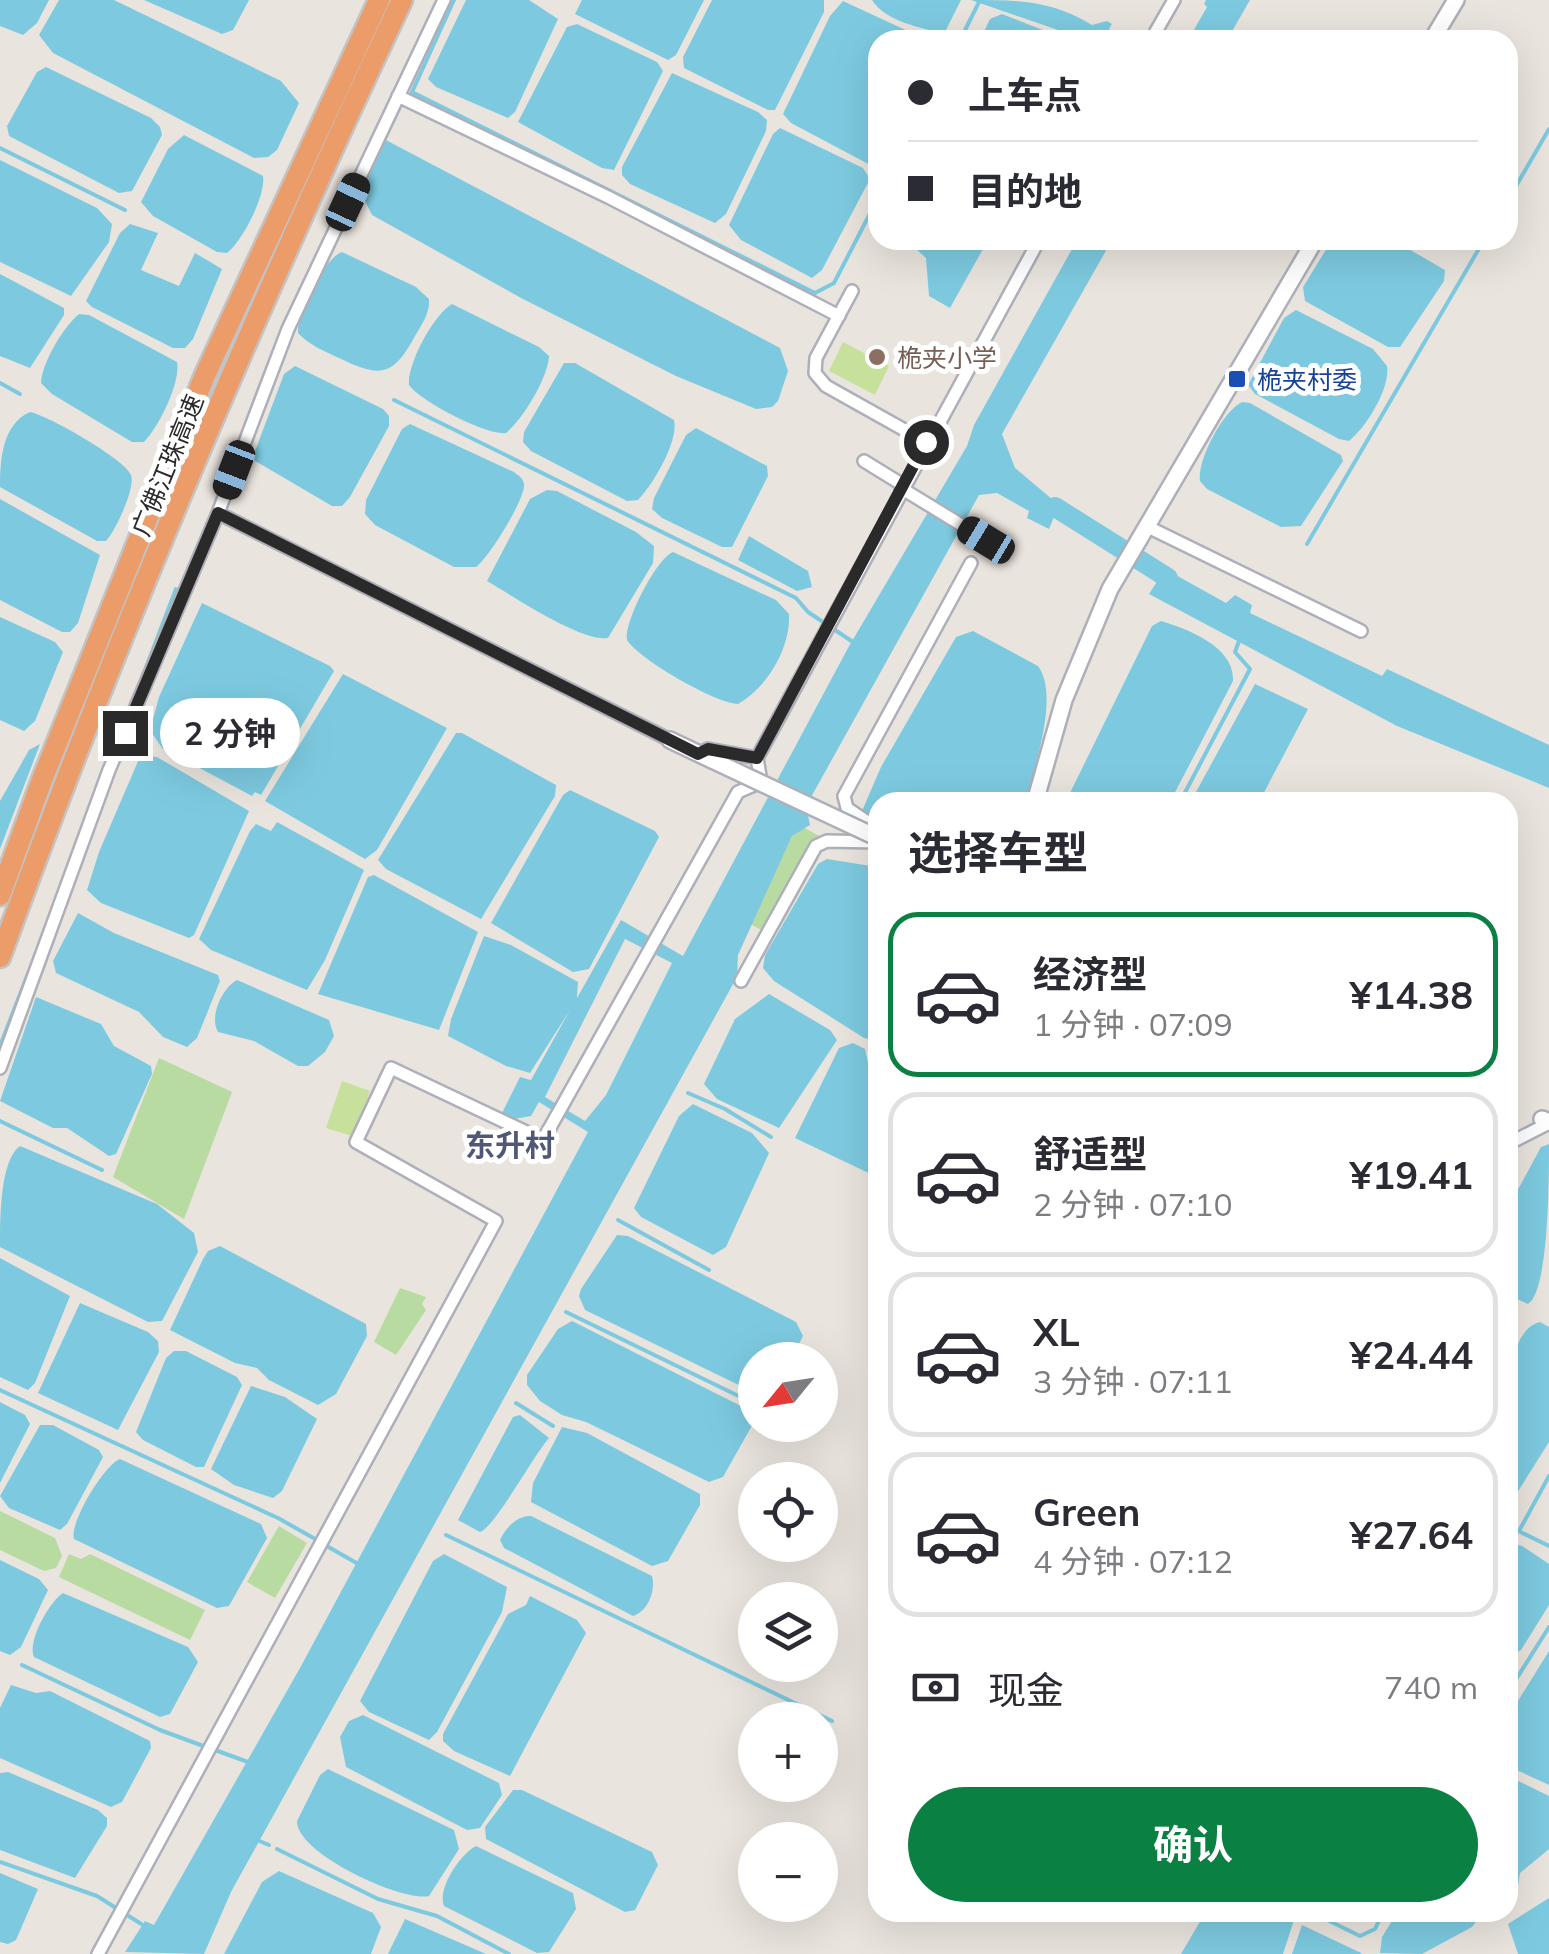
<!DOCTYPE html>
<html lang="zh">
<head>
<meta charset="utf-8">
<style>
  body { margin:0; font-family:Mulish,"Noto Sans SC",sans-serif; background:#f2f2f3; color:#2b2b33; height:100vh; display:flex; flex-direction:column; font-size:38px; white-space:nowrap }
  * { box-sizing:border-box; margin:0 }
  p { font-size:32px; color:#7c7c81 }
  .icon { flex:none; width:55px; height:55px; fill:none; stroke:currentColor; stroke-width:2; stroke-linecap:round; stroke-linejoin:round }
  .map { position:relative; flex:1; overflow:hidden }
  .details { position:absolute; left:868px; top:792px; width:650px; height:1130px; display:flex; flex-direction:column; background:#fff; border-radius:30px; box-shadow:0 10px 40px #0002 }
  .details>* { flex:none }
  .top-card { position:absolute; left:868px; top:30px; width:650px; height:220px; border-radius:30px; box-shadow:0 10px 40px #0002; display:grid; align-content:center; height:220px; padding:0 40px; background:#fff }
  .needle { width:65px; rotate:240deg }
  .controls { position:absolute; left:738px; top:1342px; display:grid; gap:20px }
  .controls a { display:grid; place-items:center; width:100px; height:100px; border-radius:50%; background:#fff; box-shadow:0 10px 40px #0002; font-size:50px }
  .end { position:absolute; width:45px; height:45px; margin:-22px; border:12px solid #2a2a2a; background:#fff; box-shadow:0 0 0 5px #fff }
  .from { border-radius:50% }
  .bubble { position:absolute; height:70px; border-radius:35px; background:#fff; box-shadow:0 10px 40px #0002; font-size:32px; font-weight:700; line-height:70px; text-align:center }
  .car { position:absolute; width:30px; height:60px; margin:-30px -15px; border-radius:12px; box-shadow:0 0 8px 2px #0007; background:linear-gradient(#222 24%,#8ab4d8 0 40%,#222 0 76%,#8ab4d8 0 86%,#222 0) }
  .top-card b { display:flex; align-items:center; gap:35px; height:95px; font-size:38px }
  .top-card b+b { border-top:2px solid #e1e1e2 }
  .top-card i { width:25px; height:25px; background:#2b2b33 }
  ul { padding:0; list-style:none }
  li { display:flex; align-items:center; gap:30px; height:165px; margin:0 20px 15px; padding:0 20px; border:5px solid #e1e1e2; border-radius:30px }
  li div { flex:1 }
  li b { display:block; font-size:38px }
  li em { font-style:normal; font-weight:700 }
  li.on { border-color:#0b8043 }
  li>.icon { width:90px; height:90px; stroke-width:1.5 }
  h2 { padding:0 40px; font-size:45px; line-height:120px }
  .pay { display:flex; align-items:center; gap:25px; height:110px; padding:0 40px; font-size:38px }
  .pay p { margin-inline-start:auto }
  .button { display:flex; gap:20px; margin-top:auto; padding:20px 40px }
  .button a { flex:1; height:115px; border-radius:60px; background:#0b8043; color:#fff; font-size:40px; font-weight:700; line-height:115px; text-align:center }
  .map>svg:first-child { display:block }
  .green { fill:#b7dba0 }
  .pitch { fill:#c7e19d }
  .water { fill:#7dcae0; fill-rule:evenodd }
  .lines { fill:none; stroke-linecap:round; stroke-linejoin:round }
  .stream { stroke:#7dcae0; stroke-width:4 }
  .river { stroke:#7dcae0; stroke-width:20 }
  .street-casing { stroke:#aeb0b9; stroke-width:16 }
  .secondary-casing { stroke:#aeb0b9; stroke-width:20 }
  .highway-casing { stroke:#c3c3c3; stroke-width:25 }
  .street { stroke:#fff; stroke-width:11 }
  .secondary { stroke:#fff; stroke-width:15 }
  .highway { stroke:#eb9c68; stroke-width:20 }
  .secondary-bridge-casing { stroke:#aeb0b9; stroke-width:20; stroke-linecap:butt }
  .secondary-bridge { stroke:#fff; stroke-width:15 }
  .route { stroke:#2a2a2a; stroke-width:12 }
  .education-dot { fill:#8d6e63; stroke:#fff; stroke-width:4 }
  .transit-dot { fill:#1a4fb4; stroke:#fff; stroke-width:4 }
  .labels { text-anchor:middle; dominant-baseline:central; stroke-width:10; stroke-linejoin:round; paint-order:stroke }
  .education-label { font-size:25px; fill:#785e54; stroke:#fff; text-anchor:start }
  .transit-label { font-size:25px; fill:#164399; stroke:#fff; text-anchor:start }
  .street-label { font-size:25px; fill:#2a2a2a; stroke:#fff }
  .quarter-label { font-size:30px; font-weight:bold; fill:#505876; stroke:#fff }
</style>
</head>
<body>
<div class="map">
<svg width="1549" height="1954" viewBox="0 0 1549 1954">
  <rect width="100%" height="100%" fill="#eae4de"/>
  <path class="green" d="M803 827 821 837 812 843 763 931 750 924 792 836Z
    M159 1058 232 1092 184 1219 113 1177Z
    M400 1288 426 1297 422 1304 426 1310 396 1355 374 1342Z
    M0 1511 55 1538 62 1556 56 1568 44 1571 0 1550Z
    M279 1526 307 1543 275 1598 247 1582Z
    M69 1554 81 1559 90 1554 205 1610 190 1640 59 1577Z"/>
  <path class="pitch" d="M843 342 889 366 875 395 829 371Z
    M342 1081 370 1091 355 1137 326 1128Z"/>
  <path class="water" d="M0 0H49L37 23 23 35 0 26Z
    M59 0H114L281 81 299 103 277 150 268 157 254 158 53 53 39 35Z
    M144 0H249L233 30 222 34Z
    M466 0H529L558 19 515 112 508 118 436 87 428 79Z
    M582 0H704L676 55 668 60 575 14Z
    M712 0H824V12L775 110H768L684 68 683 57Z
    M872 0H961L944 34C920 27 886 22 872 0Z
    M971 0C1018 0 1050 0 1092 25L1107 21 1112 24 1109 29 1127 40H1087Z
    M1206 0H1250L1227 40H1188L1207 7 1204 4Z
    M843 1 927 40H878V166L874 167 791 123 783 114 830 16Z
    M1002 14 1068 40H980L990 19Z
    M577 24 657 62 663 71 614 170 602 168 518 122 567 27Z
    M46 67 151 118 160 127 162 135 132 191 119 193 9 136 7 126 37 72Z
    M672 73 758 112 767 120 766 131 726 214 715 223 630 184 622 175V167Z
    M780 128 863 168 870 179 822 270 812 278 741 240 729 225 773 134Z
    M184 135 263 176C266 195 243 240 227 253L217 252 153 216 141 202 168 149Z
    M384 139 780 348 788 371 778 401 772 407 756 409 676 376 523 299 372 215 362 195Z
    M0 160 97 208 112 224 109 242 71 296 0 262Z
    M130 224 158 233 141 270 179 286 195 253 222 269 193 339 185 348H173L92 307 86 301 120 233Z
    M906 240H988L950 308 929 296 926 258Z
    M1077 240H1112L1002 434 1015 468 1059 505 1049 529 1027 518 1029 511 997 493 979 495 810 799 807 811 810 825 792 836 738 955 737 977 231 1892 204 1954 125 1952 145 1921 154 1925 300 1668 588 1132 539 1102 531 1116 514 1119 502 1113 520 1077 531 1080 570 1010 530 1073 506 1066 448 1036 451 1019 484 936 511 945 578 982 577 998 621 920 683 956 848 648 967 446 974 425ZM625 939 672 963 606 1095 585 1121 545 1097Z
    M1332 240H1393L1445 270 1444 281 1400 347H1388L1305 301 1303 287Z
    M342 252 416 287 429 299C430 313 422 324 415 336 393 377 380 378 339 358 324 351 309 345 298 333 297 313 323 259 342 252Z
    M0 274 64 308V315L30 368 0 356Z
    M452 304 539 347 549 356C548 378 523 419 506 433 487 436 420 401 409 385 407 364 434 314 452 304Z
    M1296 310 1373 349 1387 366C1391 387 1366 428 1349 441L1339 439 1255 394 1248 385 1284 318Z
    M79 314 89 315 177 362C181 382 159 427 144 442H132L52 394 41 383C42 363 63 327 79 314Z
    M564 363H575L674 420C679 441 653 485 638 500L627 501 531 451 523 442 524 432Z
    M295 366 383 409 389 416V426L350 497 342 506H332L252 459 284 374Z
    M1242 402 1250 403 1341 455 1343 461 1301 526 1281 527 1207 489 1200 481C1197 460 1223 411 1242 402Z
    M30 412C47 415 125 459 131 475 136 487 115 532 106 541H97L0 487C0 461 2 424 30 412Z
    M410 424 514 472C519 476 523 478 524 484 526 498 488 559 476 567H454L375 525 365 514 366 500 402 429Z
    M696 428 767 466 768 476 732 547H722L662 518 652 509 654 498 686 435Z
    M547 490 557 491 636 532 654 546 653 563 608 638C581 642 513 596 487 581L530 499Z
    M0 499 100 555 78 623 70 632H62L0 600Z
    M749 536 808 571 812 587 797 591 738 560Z
    M673 552 776 600 789 614C791 647 767 688 738 704 715 703 640 660 627 640 624 622 656 559 673 552Z
    M1165 569 1226 603 1235 595 1252 605 1250 613 1382 676 1387 669 1549 745V788L1397 726 1149 594Z
    M202 603 330 666 334 671 261 795 255 792 252 796 162 748 150 730 159 697Z
    M0 617 55 642 63 652 35 721 24 731 0 720Z
    M1161 621C1188 629 1235 647 1233 681L1170 802H1078L1068 797 1152 626Z
    M973 631 1038 666C1060 696 1034 767 1026 802H878L877 820 862 811 881 767 956 637Z
    M343 674 447 728 377 850 365 859 265 801Z
    M1255 684 1308 709 1259 802H1196V792Z
    M456 733H462L556 785 555 796 481 919 386 869 378 860Z
    M40 744 0 849V801L29 750Z
    M144 755 157 757 249 811 194 935 189 938 101 903 87 890 99 852 139 759Z
    M570 790 655 831 659 837 589 969 573 972 491 923 563 795Z
    M277 822 364 870 325 960 307 990 211 950 199 939 250 831 256 824 271 831Z
    M827 859 877 867V1041L864 1038 774 981 763 968 765 955 818 864Z
    M374 875 478 932 439 1030 318 994 368 877Z
    M78 913 114 933 218 975 220 981 197 1038 187 1047 163 1037 139 1012 56 973 53 961Z
    M237 980 329 1020 334 1036 325 1052 308 1066H298L254 1041 218 1032C209 1017 222 988 237 980Z
    M769 994 830 1030 837 1040 779 1128 717 1099 704 1084 735 1019Z
    M36 997 101 1024 114 1046 151 1066 152 1074 116 1154 109 1156 67 1128H53L0 1101Z
    M853 1043 865 1049 868 1063 877 1067V1177L795 1138 839 1048Z
    M693 1104 752 1133 769 1153 726 1247 713 1255 641 1217 634 1208 679 1116Z
    M1549 1144C1549 1178 1549 1291 1528 1304L1508 1295V1208L1541 1147Z
    M20 1146 157 1204 194 1233 198 1252 162 1321 148 1322 0 1247C0 1218 0 1160 20 1146Z
    M617 1235 628 1236 796 1322 803 1336 791 1360H755V1393L585 1310 579 1296 581 1289Z
    M220 1246 366 1324 367 1336 336 1394 318 1405 269 1380 257 1368 235 1363 170 1330 203 1259 208 1251Z
    M0 1258 70 1296 35 1383 28 1390 0 1377Z
    M80 1303 148 1332 158 1341 159 1352 118 1430 38 1393Z
    M572 1321 751 1411 754 1422 723 1477 709 1482 586 1422 562 1415 540 1401 527 1385V1375L558 1329Z
    M1540 1322 1549 1327V1442L1512 1501 1508 1500C1508 1464 1495 1332 1540 1322Z
    M174 1351H186L237 1377 242 1385 204 1467H196L143 1440 136 1432 166 1358Z
    M251 1386 285 1397 317 1419 282 1491 273 1498 234 1485 211 1469Z
    M0 1402 25 1415 30 1424 0 1483Z
    M520 1415 549 1438C534 1455 494 1528 480 1532L458 1520 513 1417Z
    M40 1425H53L99 1450 103 1457 67 1524 60 1530 9 1508 0 1496Z
    M562 1427 587 1433 700 1494V1505L668 1561 652 1566 531 1502 533 1483Z
    M120 1459 261 1524 267 1538 229 1606 217 1608 74 1539C69 1523 104 1465 120 1459Z
    M531 1516 652 1576C656 1590 648 1612 633 1616L504 1548 500 1540C505 1528 518 1515 531 1516Z
    M1508 1542 1522 1546 1549 1564V1605L1521 1650 1508 1658Z
    M444 1554 507 1587 502 1612 437 1732 429 1740 369 1712 360 1701 433 1561Z
    M0 1560 39 1579 48 1590 21 1647 10 1655 0 1651Z
    M63 1593 188 1647 198 1662 170 1714 160 1717 34 1657C27 1642 49 1602 63 1593Z
    M530 1596 577 1620 586 1633 510 1776 454 1751 443 1741V1734L508 1614 526 1605Z
    M1549 1651V1785L1508 1766V1717Z
    M11 1685 36 1693 50 1691 150 1741 151 1748 122 1802 111 1807 0 1758V1708Z
    M363 1715 499 1783 502 1795 480 1828 467 1830 346 1767 340 1737 349 1721Z
    M328 1769 454 1830 459 1849 429 1896C401 1902 296 1853 297 1821L320 1775Z
    M8 1772 98 1810 107 1818V1826L75 1878 0 1850V1773Z
    M1508 1776 1549 1796V1849L1520 1873 1518 1886 1508 1900Z
    M513 1790H522L652 1852 658 1865 635 1910 625 1912 486 1839 485 1827Z
    M476 1846 573 1893 576 1909 549 1952 537 1953 444 1906C437 1889 460 1854 476 1846Z
    M279 1871 373 1913 381 1927 371 1954H224L262 1882Z
    M0 1873 38 1889 16 1940 8 1944 0 1942Z
    M1549 1898V1954H1518L1508 1924Z
    M1475 1912 1478 1919 1472 1927 1422 1954 1380 1953 1382 1937 1397 1913Z
    M1205 1913H1280L1294 1920 1283 1954H1181Z
    M405 1919 486 1954H388Z
    M1302 1925 1361 1953 1362 1954H1292Z"/>
  <g class="lines">
    <path class="stream" d="M454 0 412 92 815 293 834 283 878 198
      M960 40 980 0
      M0 148 125 210
      M1508 200 1549 129
      M0 383 20 394
      M394 400 796 598 808 612 853 642
      M1307 544 1484 240
      M142 678 176 589
      M1180 802 1250 669 1235 652 1239 641
      M0 1046 38 948
      M688 1093 725 1109 771 1137
      M0 1121 102 1170
      M618 1220 709 1270
      M566 1312 755 1404
      M0 1390 278 1518 317 1540
      M516 1403 553 1426
      M1508 1526 1549 1546
      M1519 1531 1549 1476
      M446 1535 832 1721
      M325 1545 360 1565
      M22 1665 160 1730 206 1747
      M1508 1692 1549 1627
      M215 1750 248 1762
      M257 1840 269 1845
      M277 1849 378 1899 437 1916 509 1954
      M0 1862 97 1896 146 1927
      M1311 1912 1360 1936 1375 1929 1383 1912"/>
    <path class="river" d="M1055 507 1168 578"/>
    <defs>
      <path id="street" d="M1151 40 1174 0
        M398 96 608 197 839 316
        M852 291 816 358 815 373 826 386 926 442
        M864 461 903 485
        M901 488 986 540
        M218 513 670 740
        M1146 526 1361 631
        M698 754 708 749 757 758
        M878 829 847 808 844 796 971 563
        M741 981 816 846 827 841 878 842
        M0 1068 109 770 218 513 288 329 444 0
        M1508 1144 1549 1123
        M98 1954 496 1221 356 1142 391 1068 543 1140 738 792 761 782 757 758 1039 240"/>
      <path id="secondary" d="M1432 40 1456 0
        M670 740 712 760
        M1035 802 1064 700 1110 589 1315 240
        M1542 1119 1549 1122"/>
      <path id="highway" d="M0 895 42 780 205 375 379 0
        M0 957C118 632 254 313 402 0"/>
    </defs>
    <use href="#street" class="street-casing"/>
    <use href="#secondary" class="secondary-casing"/>
    <use href="#highway" class="highway-casing"/>
    <use href="#street" class="street"/>
    <use href="#secondary" class="secondary"/>
    <use href="#highway" class="highway"/>
    <defs>
      <path id="secondary-bridge" d="M712 760 876 837"/>
    </defs>
    <use href="#secondary-bridge" class="secondary-bridge-casing"/>
    <use href="#secondary-bridge" class="secondary-bridge"/>
  </g>
  <g class="lines">
    <path class="route" d="M125 733 218 513 698 754 708 749 757 758 926 442"/>
  </g>
  <circle class="education-dot" cx="877" cy="357" r="10"/>
  <rect class="transit-dot" x="1227" y="369" width="20" height="20" rx="5"/>
  <g class="labels">
    <g class="education-label">
      <text x="897" y="357">桅夹小学</text>
    </g>
    <g class="transit-label">
      <text x="1257" y="379">桅夹村委</text>
    </g>
    <g class="street-label">
      <text transform="translate(167 465) rotate(-68)">广佛江珠高速</text>
    </g>
    <g class="quarter-label">
      <text x="510" y="1145">东升村</text>
    </g>
  </g>
</svg>
<div class="controls">
<a><svg class="needle" viewBox="-14 -14 28 28"><path d="M0-13l5 13h-10z" fill="#e53935"/><path d="M0 13l5-13h-10z" fill="#7c7c81"/></svg></a>
<a><svg class="icon" aria-label="locate" viewBox="0 0 24 24"><circle cx="12" cy="12" r="6"/><path d="M12 2v4M12 18v4M2 12h4M18 12h4"/></svg></a>
<a><svg class="icon" aria-label="layers" viewBox="0 0 24 24"><path d="M12 4l9 5-9 5-9-5zM3 14l9 5 9-5"/></svg></a>
<a>+</a>
<a>−</a>
</div>
<i class="end from" style="left:926px;top:442px"></i>
<i class="end" style="left:125px;top:733px"></i>
<div class="bubble" style="left:160px;top:698px;width:140px">2 分钟</div>
<i class="car" style="left:348px;top:202px;rotate:25deg"></i>
<i class="car" style="left:234px;top:470px;rotate:201deg"></i>
<i class="car" style="left:986px;top:540px;rotate:301deg"></i>
<div class="top-card">
<b><i class="from"></i>上车点</b>
<b><i></i>目的地</b>
</div>
<section class="details">
<h2>选择车型</h2>
<ul>
<li class="on"><svg class="icon" aria-label="car" viewBox="0 0 24 24"><path d="M5 17H2v-5l4-1 3-4h7l3 4 3 1v5h-3M9 17h6M6 11h13"/><circle cx="7" cy="17" r="2"/><circle cx="17" cy="17" r="2"/></svg><div><b>经济型</b><p>1 分钟 · 07:09</p></div><em>¥14.38</em></li>
<li><svg class="icon" aria-label="car" viewBox="0 0 24 24"><path d="M5 17H2v-5l4-1 3-4h7l3 4 3 1v5h-3M9 17h6M6 11h13"/><circle cx="7" cy="17" r="2"/><circle cx="17" cy="17" r="2"/></svg><div><b>舒适型</b><p>2 分钟 · 07:10</p></div><em>¥19.41</em></li>
<li><svg class="icon" aria-label="car" viewBox="0 0 24 24"><path d="M5 17H2v-5l4-1 3-4h7l3 4 3 1v5h-3M9 17h6M6 11h13"/><circle cx="7" cy="17" r="2"/><circle cx="17" cy="17" r="2"/></svg><div><b>XL</b><p>3 分钟 · 07:11</p></div><em>¥24.44</em></li>
<li><svg class="icon" aria-label="car" viewBox="0 0 24 24"><path d="M5 17H2v-5l4-1 3-4h7l3 4 3 1v5h-3M9 17h6M6 11h13"/><circle cx="7" cy="17" r="2"/><circle cx="17" cy="17" r="2"/></svg><div><b>Green</b><p>4 分钟 · 07:12</p></div><em>¥27.64</em></li>
</ul>
<div class="pay"><svg class="icon" aria-label="cash" viewBox="0 0 24 24"><path d="M3 7h18v10H3z"/><circle cx="12" cy="12" r="2"/></svg>现金<p>740 m</p></div>
<div class="button"><a>确认</a></div>
</section>
</div>
</body>
</html>
